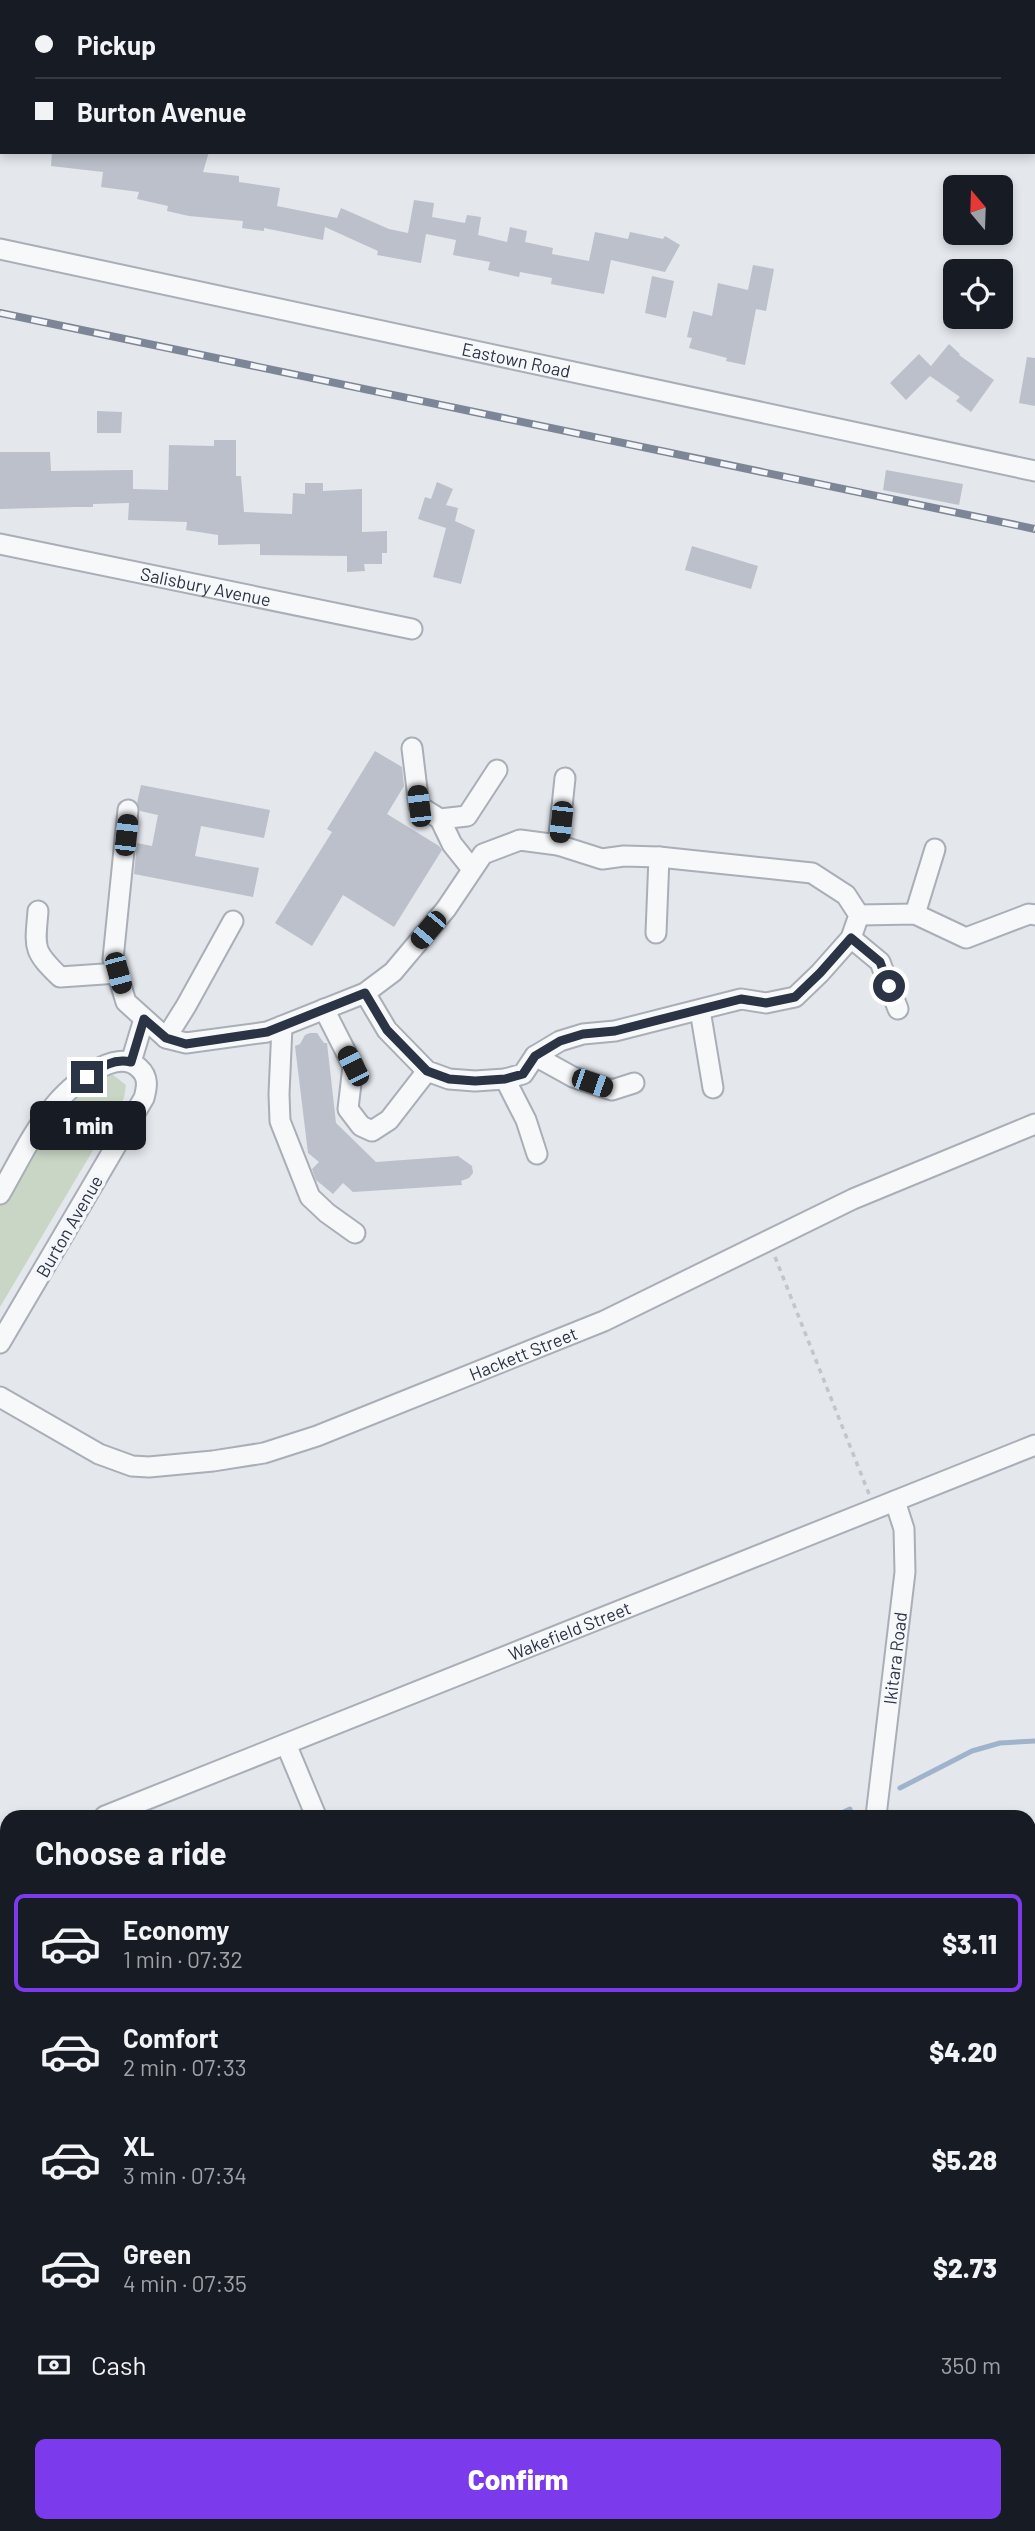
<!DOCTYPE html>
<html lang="en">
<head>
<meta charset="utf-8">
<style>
  body { margin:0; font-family:Barlow,sans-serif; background:#20242c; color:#f1f3f6; height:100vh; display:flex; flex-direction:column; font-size:26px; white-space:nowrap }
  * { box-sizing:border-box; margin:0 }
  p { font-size:23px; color:#9ea1a6 }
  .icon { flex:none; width:38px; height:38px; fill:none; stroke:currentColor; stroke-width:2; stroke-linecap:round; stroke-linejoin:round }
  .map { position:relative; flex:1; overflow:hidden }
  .details { position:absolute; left:0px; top:1810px; width:1036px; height:723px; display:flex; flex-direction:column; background:#171b24; border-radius:21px 21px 0 0; box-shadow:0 4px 10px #0003 }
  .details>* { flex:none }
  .guide { position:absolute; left:0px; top:0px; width:1036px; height:154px; box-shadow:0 4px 10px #0003; display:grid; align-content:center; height:154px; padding:0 35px; background:#171b24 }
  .needle { width:46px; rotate:341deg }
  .tools { position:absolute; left:943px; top:175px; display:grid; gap:14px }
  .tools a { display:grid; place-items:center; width:70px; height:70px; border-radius:10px; background:#171b24; box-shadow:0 4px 10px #0003; font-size:35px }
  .end { position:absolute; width:32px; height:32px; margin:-16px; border:9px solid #2b3445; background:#fff; box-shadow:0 0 0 4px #fff }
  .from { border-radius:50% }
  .bubble { position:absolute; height:49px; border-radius:10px; background:#171b24; box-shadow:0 4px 10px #0003; font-size:23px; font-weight:800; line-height:49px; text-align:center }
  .car { position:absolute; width:21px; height:42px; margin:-21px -10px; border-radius:9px; box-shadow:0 0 5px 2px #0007; background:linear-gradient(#222 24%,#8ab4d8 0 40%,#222 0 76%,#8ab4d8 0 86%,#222 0) }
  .guide b { display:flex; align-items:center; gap:24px; height:66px; font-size:26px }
  .guide b+b { border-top:2px solid #363941 }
  .guide i { width:18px; height:18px; background:#f1f3f6 }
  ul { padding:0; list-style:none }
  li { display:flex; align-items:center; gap:21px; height:98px; margin:0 14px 10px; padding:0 21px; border:4px solid transparent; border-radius:10px }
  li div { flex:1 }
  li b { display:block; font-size:26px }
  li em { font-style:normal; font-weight:800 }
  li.on { border-color:#7c3aed }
  li>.icon { width:63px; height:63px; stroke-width:1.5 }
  h2 { padding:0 35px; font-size:32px; line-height:84px }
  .pay { display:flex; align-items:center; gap:18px; height:77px; padding:0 35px; font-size:26px }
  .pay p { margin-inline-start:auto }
  .action { display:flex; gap:14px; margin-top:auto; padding:14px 35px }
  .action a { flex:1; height:80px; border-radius:10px; background:#7c3aed; color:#fff; font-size:28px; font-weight:800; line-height:80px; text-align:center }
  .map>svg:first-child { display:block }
  .built { fill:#d2d6de }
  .green { fill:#c9d6c5 }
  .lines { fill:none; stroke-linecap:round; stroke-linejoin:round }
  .stream { stroke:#9fb4cc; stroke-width:5 }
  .building { fill:#bbc0ca }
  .minor-casing { stroke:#a9aeb7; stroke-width:23 }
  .path { stroke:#c2c5cb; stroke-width:3.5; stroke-dasharray:5 5; stroke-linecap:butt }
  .minor { stroke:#f7f8fa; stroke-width:19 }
  .rail-casing { stroke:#7d8696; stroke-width:8 }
  .rail { stroke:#f4f6f9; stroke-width:5; stroke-dasharray:16; stroke-linecap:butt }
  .route { stroke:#2b3445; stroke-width:9 }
  .labels { text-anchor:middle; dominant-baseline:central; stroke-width:7; stroke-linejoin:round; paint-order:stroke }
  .street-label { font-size:18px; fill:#2b3445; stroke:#f4f6f9 }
</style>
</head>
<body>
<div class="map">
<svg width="1035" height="2531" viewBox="0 0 1035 2531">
  <rect width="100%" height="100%" fill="#e4e7ec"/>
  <path class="built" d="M48 2525H477L476 2531H48Z"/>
  <path class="green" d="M66 0H250L65 2Z
    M112 1074 126 1085 124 1098 0 1307V1192L36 1130 83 1091Z
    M1035 2190V2531H973L974 2525H1029V2193Z"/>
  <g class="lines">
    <path class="stream" d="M900 1788 972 1751 1000 1743 1035 1741
      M835 1816 850 1809
      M40 2531 41 2525"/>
  </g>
  <path class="building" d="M52 152H209L203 172 239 176V182L280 188 277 206 337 218 341 208 389 229 408 233 414 200 434 203 432 217 465 223 467 215 481 217 478 235 507 242 510 227 527 231 525 242 553 248 552 254 589 261 595 232 628 239 630 232 663 239 665 236 680 245 665 272 611 260 604 294 551 284 552 278 520 272 519 277 488 270 490 262 453 255 456 240 426 234 421 263 377 255 378 251 325 227 323 240 264 228V231L242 228 243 221 189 216 167 211 168 206 137 199 139 192 101 187 103 172 51 166Z
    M753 265 774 269 766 311 756 309 745 365 726 361 727 358 689 348 692 338 687 337 693 311 712 316 718 283 748 290Z
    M652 276 674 281 666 318 645 313Z
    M949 344 960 354 959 355 994 380 971 412 956 401 960 397 930 376 906 400 890 383 919 354 931 366Z
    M1027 357 1035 358V406L1019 403Z
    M97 411 122 412 121 433H97Z
    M214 440H236V476H241L244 512 292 514 293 493 305 494V483H323V491L362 489V532L387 531V553H382V564H364L365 571 347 572V556L260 555V544L218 545V535L186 530 187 522 128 520 129 503 93 504V507H75L0 509V452H50L51 471 133 470V489L168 490 169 445 214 446Z
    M886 470 963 484 959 505 883 490Z
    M437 482 453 489 446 505 458 508 455 521 475 530 461 584 433 577 446 528 418 519 425 497 431 499Z
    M692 546 758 566 751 589 685 570Z
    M375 751 402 767 404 786 387 814 439 846 442 850 394 927 343 895 312 946 275 923 332 832 327 829Z
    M141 785 270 810 264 838 201 826 195 856 259 868 253 897 134 874 137 843 152 846 158 815 140 811 137 803Z
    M310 1033H317L324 1043H327L336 1123 376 1162 458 1156 472 1166 473 1173 469 1178 461 1181 462 1185 353 1192 343 1183 333 1194 316 1180 312 1169 319 1162 308 1153 295 1046 300 1044 305 1035Z"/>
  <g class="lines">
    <defs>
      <g id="minor">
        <path d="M0 94 2 91"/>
        <path id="s1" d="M0 249 1035 471"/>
        <path id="s2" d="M0 544 412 629"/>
        <path d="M412 748 419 806 440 819 452 844 472 869"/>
        <path d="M128 810 113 959 126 1002 166 1038 186 1043 267 1032 365 993 393 972 446 909 483 854 520 840 558 845 602 859 624 856 659 857 812 873 846 895 859 915 851 938 820 973 795 997 766 1003 741 999 615 1031 583 1034 560 1041 535 1056 523 1074 505 1079 475 1081 449 1079 427 1071 387 1030 365 993"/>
        <path d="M440 819 467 816 497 770"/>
        <path d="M558 845 565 778"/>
        <path d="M38 911C35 948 32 950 60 977L118 973"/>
        <path d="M915 914 935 849"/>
        <path d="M859 915 915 914 966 938 1029 914 1035 915"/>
        <path d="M656 933 659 857"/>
        <path d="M851 938 880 962 898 1009"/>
        <path d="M324 1009 353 1066 348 1109 361 1126 372 1131 389 1120 427 1071"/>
        <path d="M700 1010 713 1088"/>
        <path d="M282 1026 279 1094 280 1121 310 1197 327 1213 355 1233"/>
        <path d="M166 1038 186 1006 233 921"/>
        <path d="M535 1056 573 1077 612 1090 634 1083"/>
        <path d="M131 1062 144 1019"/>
        <path d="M505 1079 526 1120 537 1154"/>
        <path d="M0 1194C17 1165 32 1132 54 1106 69 1087 116 1045 139 1068 149 1077 147 1087 144 1098L0 1343"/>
        <path id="s3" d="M0 1397 99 1454 132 1466 149 1467 213 1461 264 1453 317 1436 604 1321 853 1199 1035 1124"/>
        <path d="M286 1744 316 1816"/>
        <path id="s4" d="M105 1816 1035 1445"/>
        <path id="s5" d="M876 1816 905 1572 904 1529 895 1501"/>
        <path d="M0 1859 7 1856"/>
        <path d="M0 2229 7 2222"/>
        <path d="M0 2373 7 2379"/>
        <path d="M511 2531 512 2525"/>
        <path d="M796 2531V2525"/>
      </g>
    </defs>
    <use href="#minor" class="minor-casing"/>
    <path class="path" d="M775 1257 869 1494"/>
    <use href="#minor" class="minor"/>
    <defs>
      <path id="rail" d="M0 313 1035 529"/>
    </defs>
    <use href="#rail" class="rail-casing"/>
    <use href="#rail" class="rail"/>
  </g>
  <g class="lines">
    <path class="route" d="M87 1077C101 1067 113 1058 131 1062L144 1019 166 1038 186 1044 267 1032 365 993 387 1030 427 1071 449 1079 475 1081 505 1079 523 1074 535 1056 560 1041 583 1034 615 1031 741 999 766 1003 795 997 820 973 851 938 880 962 889 986"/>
  </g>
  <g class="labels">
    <g class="street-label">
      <text stroke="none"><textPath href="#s1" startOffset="528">Eastown Road</textPath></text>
      <text stroke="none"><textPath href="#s2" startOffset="210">Salisbury Avenue</textPath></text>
      <text transform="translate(69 1226) rotate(-60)">Burton Avenue</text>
      <text stroke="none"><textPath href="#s3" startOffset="560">Hackett Street</textPath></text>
      <text stroke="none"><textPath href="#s4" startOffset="500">Wakefield Street</textPath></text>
      <text stroke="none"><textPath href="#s5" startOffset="159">Ikitara Road</textPath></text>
    </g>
  </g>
</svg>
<div class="tools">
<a><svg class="needle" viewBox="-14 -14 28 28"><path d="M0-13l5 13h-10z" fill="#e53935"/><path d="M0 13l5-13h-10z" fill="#9ea1a6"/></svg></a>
<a><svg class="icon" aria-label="locate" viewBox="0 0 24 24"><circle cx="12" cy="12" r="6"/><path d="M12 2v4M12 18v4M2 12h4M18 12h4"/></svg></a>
</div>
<i class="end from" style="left:889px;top:986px"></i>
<i class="end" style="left:87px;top:1077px"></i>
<div class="bubble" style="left:30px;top:1101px;width:116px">1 min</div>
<i class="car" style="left:419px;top:806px;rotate:353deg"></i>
<i class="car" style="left:561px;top:822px;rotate:186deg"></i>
<i class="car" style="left:126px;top:835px;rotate:6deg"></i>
<i class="car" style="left:428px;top:930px;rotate:220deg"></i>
<i class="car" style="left:118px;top:973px;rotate:165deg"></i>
<i class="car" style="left:353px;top:1066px;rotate:333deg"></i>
<i class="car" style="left:592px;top:1083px;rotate:109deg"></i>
<div class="guide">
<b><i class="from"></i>Pickup</b>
<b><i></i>Burton Avenue</b>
</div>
<section class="details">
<h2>Choose a ride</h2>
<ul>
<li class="on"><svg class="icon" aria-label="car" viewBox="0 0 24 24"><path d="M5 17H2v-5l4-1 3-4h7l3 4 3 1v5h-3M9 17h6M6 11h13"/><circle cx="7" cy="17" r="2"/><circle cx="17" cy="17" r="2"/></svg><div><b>Economy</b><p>1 min · 07:32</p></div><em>$3.11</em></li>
<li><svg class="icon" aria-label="car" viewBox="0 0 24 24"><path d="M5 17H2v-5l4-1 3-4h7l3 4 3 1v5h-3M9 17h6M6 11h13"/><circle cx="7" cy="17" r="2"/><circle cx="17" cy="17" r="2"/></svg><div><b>Comfort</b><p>2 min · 07:33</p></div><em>$4.20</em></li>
<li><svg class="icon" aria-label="car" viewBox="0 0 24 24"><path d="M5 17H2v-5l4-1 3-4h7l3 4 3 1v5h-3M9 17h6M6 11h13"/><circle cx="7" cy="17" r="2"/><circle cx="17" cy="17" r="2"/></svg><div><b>XL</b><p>3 min · 07:34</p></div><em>$5.28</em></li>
<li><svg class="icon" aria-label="car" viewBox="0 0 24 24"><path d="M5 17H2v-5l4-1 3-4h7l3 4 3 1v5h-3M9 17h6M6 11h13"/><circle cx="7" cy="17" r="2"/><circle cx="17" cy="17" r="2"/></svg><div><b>Green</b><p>4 min · 07:35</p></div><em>$2.73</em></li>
</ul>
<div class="pay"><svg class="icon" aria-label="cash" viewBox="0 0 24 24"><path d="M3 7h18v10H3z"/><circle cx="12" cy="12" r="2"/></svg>Cash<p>350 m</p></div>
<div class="action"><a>Confirm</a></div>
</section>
</div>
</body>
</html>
